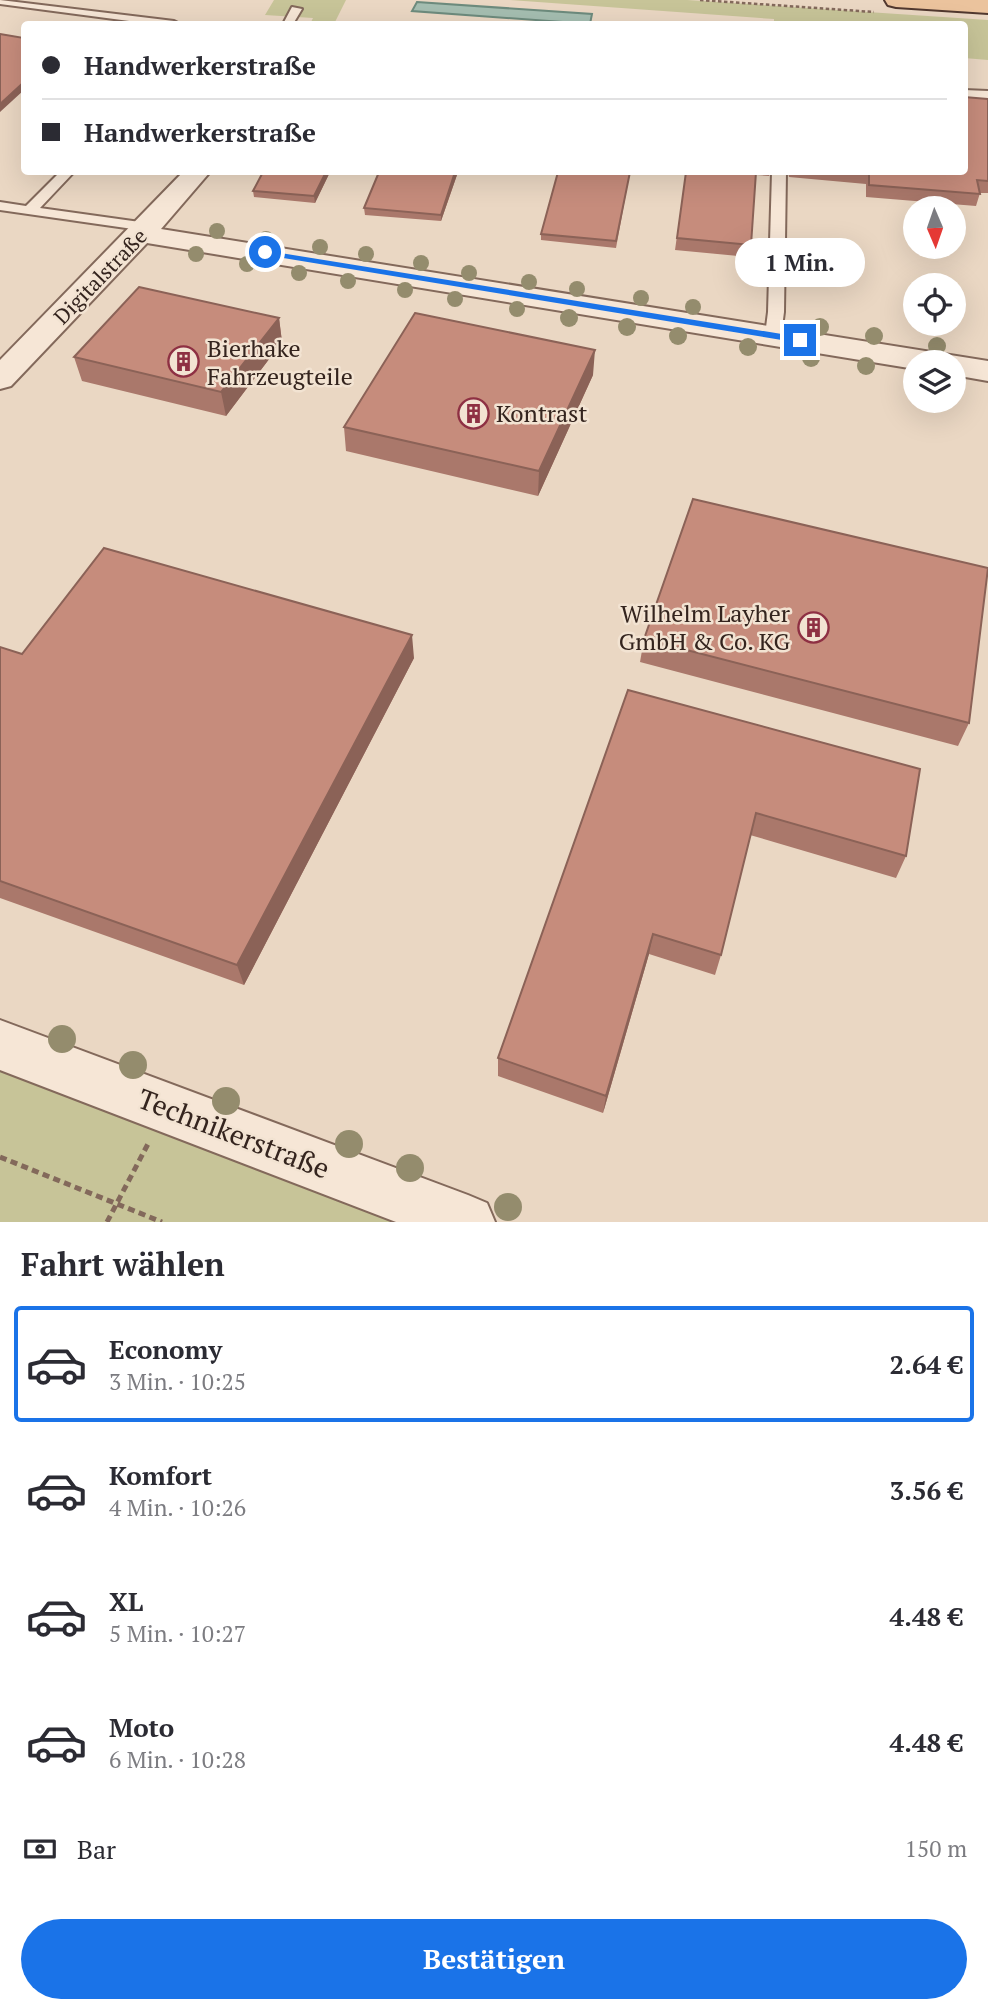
<!DOCTYPE html>
<html lang="de">
<head>
<meta charset="utf-8">
<style>
  body { margin:0; font-family:"PT Serif",serif; background:#f7f7f7; color:#2b2b33; height:100vh; display:flex; flex-direction:column; font-size:26px; white-space:nowrap }
  * { box-sizing:border-box; margin:0 }
  p { font-size:23px; color:#7c7c81 }
  .icon { flex:none; width:38px; height:38px; fill:none; stroke:currentColor; stroke-width:2; stroke-linecap:round; stroke-linejoin:round }
  .map { position:relative; height:1222px; overflow:hidden }
  .drawer { display:flex; flex-direction:column; background:#fff; flex:1 }
  .drawer>* { flex:none }
  .guide { position:absolute; left:21px; top:21px; width:947px; height:154px; border-radius:7px; box-shadow:0 7px 28px #0002; display:grid; align-content:center; height:154px; padding:0 21px; background:#fff }
  .needle { width:46px; rotate:178deg }
  .tools { position:absolute; left:903px; top:196px; display:grid; gap:14px }
  .tools a { display:grid; place-items:center; width:63px; height:63px; border-radius:50%; background:#fff; box-shadow:0 7px 28px #0002; font-size:35px }
  .end { position:absolute; width:32px; height:32px; margin:-16px; border:9px solid #1a73e8; background:#fff; box-shadow:0 0 0 4px #fff }
  .from { border-radius:50% }
  .bubble { position:absolute; height:49px; border-radius:24px; background:#fff; box-shadow:0 7px 28px #0002; font-size:23px; font-weight:800; line-height:49px; text-align:center }
  .guide b { display:flex; align-items:center; gap:24px; height:66px; font-size:26px }
  .guide b+b { border-top:2px solid #e1e1e2 }
  .guide i { width:18px; height:18px; background:#2b2b33 }
  ul { padding:0; list-style:none }
  li { display:flex; align-items:center; gap:21px; height:116px; margin:0 14px 10px; padding:0 7px; border:4px solid transparent; border-radius:7px }
  li div { flex:1 }
  li b { display:block; font-size:26px }
  li em { font-style:normal; font-weight:800 }
  li.current { border-color:#1a73e8 }
  li>.icon { width:63px; height:63px; stroke-width:1.5 }
  h2 { padding:0 21px; font-size:32px; line-height:84px }
  .pay { display:flex; align-items:center; gap:18px; height:77px; padding:0 21px; font-size:26px }
  .pay p { margin-inline-start:auto }
  .cta { display:flex; gap:14px; margin-top:auto; padding:14px 21px }
  .cta a { flex:1; height:80px; border-radius:42px; background:#1a73e8; color:#fff; font-size:28px; font-weight:800; line-height:80px; text-align:center }
  .map>svg:first-child { display:block }
  .green { fill:#c7c498 }
  .water { fill:#a5beb1; stroke:#6d8b7d; stroke-width:2 }
  .lines { fill:none; stroke-linecap:round; stroke-linejoin:round }
  .service-casing { stroke:#83695b; stroke-width:4 }
  .minor-casing { stroke:#83695b; stroke-width:4 }
  .primary-casing { stroke:#51382f; stroke-width:4 }
  .path-far1 { stroke:#83695b; stroke-width:2.5; stroke-dasharray:3.5 2.5; stroke-linecap:butt }
  .path { stroke:#83695b; stroke-width:5; stroke-dasharray:7 4.5; stroke-linecap:butt }
  .service { fill:#f6e6d6; fill-rule:evenodd }
  .minor { fill:#f6e6d6; fill-rule:evenodd }
  .primary { fill:#ebc39d; fill-rule:evenodd }
  .tree { fill:#948c6d }
  .wall { fill:#aa786b }
  .shaded-wall { fill:#8b6257 }
  .building { fill:#c68c7c; stroke:#8b6257; stroke-width:2 }
  .route { fill:#1a73e8 }
  .labels { text-anchor:middle; dominant-baseline:central; stroke-width:5; stroke-linejoin:round; paint-order:stroke }
  .far-street-label { font-size:21px; fill:#34241e; stroke:#f2e3d2 }
  .poi-label { font-size:24px; fill:#34241e; stroke:#f2e3d2; text-anchor:start }
  .near-street-label { font-size:28px; fill:#34241e; stroke:#f2e3d2 }
</style>
</head>
<body>
<div class="map">
<svg width="988" height="1222" viewBox="0 0 988 1222">
  <rect width="100%" height="100%" fill="#ead7c3"/>
  <path class="green" d="M274 0H346L334 24H310L313 18 265 15Z
    M510 0H687L988 20V60L964 58V24H774V19Z
    M0 1066 409 1222H0Z"/>
  <path class="water" d="M417 2 592 14 590 24 412 11Z"/>
  <g class="lines">
    <defs>
      <path id="service" d="M0 0 174 21 180 24H152L0 4Z
        M292 7 302 9 293 24H283Z
        M964 90 988 91V99L964 98Z
        M60 172H74L40 208 147 223 154 227 147 231 0 210V202L26 206Z
        M772 172H786L784 312 781 335 773 340 765 335 768 312Z"/>
      <path id="minor" d="M183 172H210L161 229 988 361V381L954 375V362H915V369L147 243 11 386 0 389V360Z
        M0 1020 468 1195 487 1203 495 1222H396L0 1070Z"/>
      <path id="primary" d="M885 0H988V13L896 7 888 5Z"/>
    </defs>
    <use href="#service" class="service-casing"/>
    <use href="#minor" class="minor-casing"/>
    <use href="#primary" class="primary-casing"/>
    <path class="path-far1" d="M700 0 874 12"/>
    <path class="path" d="M0 1157 162 1222
      M107 1222 149 1142"/>
    <use href="#service" class="service"/>
    <use href="#minor" class="minor"/>
    <use href="#primary" class="primary"/>
  </g>
  <g class="tree">
    <circle cx="217" cy="231" r="8"/>
    <circle cx="266" cy="239" r="8"/>
    <circle cx="320" cy="247" r="8"/>
    <circle cx="196" cy="254" r="8"/>
    <circle cx="366" cy="254" r="8"/>
    <circle cx="421" cy="263" r="8"/>
    <circle cx="247" cy="264" r="8"/>
    <circle cx="299" cy="273" r="8"/>
    <circle cx="469" cy="273" r="8"/>
    <circle cx="348" cy="281" r="8"/>
    <circle cx="529" cy="282" r="8"/>
    <circle cx="577" cy="289" r="8"/>
    <circle cx="405" cy="290" r="8"/>
    <circle cx="641" cy="298" r="8"/>
    <circle cx="455" cy="299" r="8"/>
    <circle cx="693" cy="307" r="8"/>
    <circle cx="517" cy="309" r="8"/>
    <circle cx="569" cy="318" r="9"/>
    <circle cx="627" cy="327" r="9"/>
    <circle cx="820" cy="327" r="9"/>
    <circle cx="678" cy="336" r="9"/>
    <circle cx="874" cy="336" r="9"/>
    <circle cx="937" cy="346" r="9"/>
    <circle cx="748" cy="347" r="9"/>
    <circle cx="811" cy="358" r="9"/>
    <circle cx="866" cy="366" r="9"/>
    <circle cx="62" cy="1039" r="14"/>
    <circle cx="133" cy="1065" r="14"/>
    <circle cx="226" cy="1101" r="14"/>
    <circle cx="349" cy="1144" r="14"/>
    <circle cx="410" cy="1168" r="14"/>
    <circle cx="508" cy="1207" r="14"/>
  </g>
  <path class="wall" d="M988 99V193H980L976 206 866 197V184L789 177 788 172H964Z
    M330 172 315 203 254 197 253 191Z
    M379 172H458L441 221 365 215 364 208Z
    M630 172 616 248 541 240V234Z
    M686 172H771L769 176 756 175 751 245 749 257 675 250Z
    M279 318 282 342 226 416 82 381 74 357Z
    M593 375 538 496 346 451 344 427Z
    M644 639 969 723 958 746 640 662Z
    M0 647 22 654 414 658 244 985 0 898Z
    M628 690 906 856 896 878 750 835 721 955 715 975 649 954 603 1113 498 1076V1058Z"/>
  <path class="shaded-wall" d="M24 82V90L0 112V104Z
    M326 172H330L315 203 314 196Z
    M455 172H458L441 221V215Z
    M279 318 282 342 226 416 221 392Z
    M595 350 593 375 538 496 539 471Z
    M412 635 414 658 244 985 237 965Z
    M653 934 649 954 603 1113 606 1096Z"/>
  <path class="building" d="M0 34 24 38V82L0 104Z
    M964 97 988 99V181L977 180 980 194 869 185V172H865H964Z
    M263 172H326L314 196 253 191Z
    M379 172H455L441 215 364 208Z
    M558 172H630L616 241 541 234Z
    M686 172H756L751 245 677 238Z
    M139 287 279 318 221 392 74 357Z
    M415 313 595 350 539 471 344 427Z
    M693 499 988 568 969 723 644 639Z
    M104 548 412 635 237 965 0 881V647L22 654Z
    M628 690 920 769 906 856 756 813 721 955 653 934 606 1096 498 1058Z"/>
  <path class="route" d="M262 250 800 337 804 340 800 343 265 255Z"/>
  <defs>
    <symbol id="building-ring" viewBox="-11 -11 22 22"><circle r="9.5" fill="#f2e3d2" stroke="#8e3043" stroke-width="1.5"/><path d="M-4-6H4V6H1V3H-1V6H-4ZM-2.5-4.3h1.7v1.8h-1.7ZM.8-4.3h1.7v1.8H.8ZM-2.5-1h1.7V.8h-1.7ZM.8-1h1.7V.8H.8Z" fill="#8e3043"/></symbol>
  </defs>
  <g fill-rule="evenodd">
    <use href="#building-ring" x="166" y="344" width="35" height="35"/>
    <use href="#building-ring" x="456" y="396" width="35" height="35"/>
    <use href="#building-ring" x="796" y="610" width="35" height="35"/>
  </g>
  <g class="labels">
    <g class="far-street-label">
      <text transform="translate(100 276) rotate(-46)">Digitalstraße</text>
    </g>
    <g class="poi-label">
      <text x="207" y="348">Bierhake<tspan x="207" dy="28">Fahrzeugteile</tspan></text>
      <text x="496" y="413">Kontrast</text>
      <text x="790" y="613" text-anchor="end">Wilhelm Layher<tspan x="790" dy="28">GmbH &amp; Co. KG</tspan></text>
    </g>
    <g class="near-street-label">
      <text transform="translate(234 1133) rotate(21)">Technikerstraße</text>
    </g>
  </g>
</svg>
<div class="tools">
<a><svg class="needle" viewBox="-14 -14 28 28"><path d="M0-13l5 13h-10z" fill="#e53935"/><path d="M0 13l5-13h-10z" fill="#7c7c81"/></svg></a>
<a><svg class="icon" aria-label="locate" viewBox="0 0 24 24"><circle cx="12" cy="12" r="6"/><path d="M12 2v4M12 18v4M2 12h4M18 12h4"/></svg></a>
<a><svg class="icon" aria-label="layers" viewBox="0 0 24 24"><path d="M12 4l9 5-9 5-9-5zM3 14l9 5 9-5"/></svg></a>
</div>
<i class="end from" style="left:265px;top:252px"></i>
<i class="end" style="left:800px;top:340px"></i>
<div class="bubble" style="left:735px;top:238px;width:130px">1 Min.</div>
<div class="guide">
<b><i class="from"></i>Handwerkerstraße</b>
<b><i></i>Handwerkerstraße</b>
</div>
</div>
<section class="drawer">
<h2>Fahrt wählen</h2>
<ul>
<li class="current"><svg class="icon" aria-label="car" viewBox="0 0 24 24"><path d="M5 17H2v-5l4-1 3-4h7l3 4 3 1v5h-3M9 17h6M6 11h13"/><circle cx="7" cy="17" r="2"/><circle cx="17" cy="17" r="2"/></svg><div><b>Economy</b><p>3 Min. · 10:25</p></div><em>2.64 €</em></li>
<li><svg class="icon" aria-label="car" viewBox="0 0 24 24"><path d="M5 17H2v-5l4-1 3-4h7l3 4 3 1v5h-3M9 17h6M6 11h13"/><circle cx="7" cy="17" r="2"/><circle cx="17" cy="17" r="2"/></svg><div><b>Komfort</b><p>4 Min. · 10:26</p></div><em>3.56 €</em></li>
<li><svg class="icon" aria-label="car" viewBox="0 0 24 24"><path d="M5 17H2v-5l4-1 3-4h7l3 4 3 1v5h-3M9 17h6M6 11h13"/><circle cx="7" cy="17" r="2"/><circle cx="17" cy="17" r="2"/></svg><div><b>XL</b><p>5 Min. · 10:27</p></div><em>4.48 €</em></li>
<li><svg class="icon" aria-label="car" viewBox="0 0 24 24"><path d="M5 17H2v-5l4-1 3-4h7l3 4 3 1v5h-3M9 17h6M6 11h13"/><circle cx="7" cy="17" r="2"/><circle cx="17" cy="17" r="2"/></svg><div><b>Moto</b><p>6 Min. · 10:28</p></div><em>4.48 €</em></li>
</ul>
<div class="pay"><svg class="icon" aria-label="cash" viewBox="0 0 24 24"><path d="M3 7h18v10H3z"/><circle cx="12" cy="12" r="2"/></svg>Bar<p>150 m</p></div>
<div class="cta"><a>Bestätigen</a></div>
</section>
</body>
</html>
